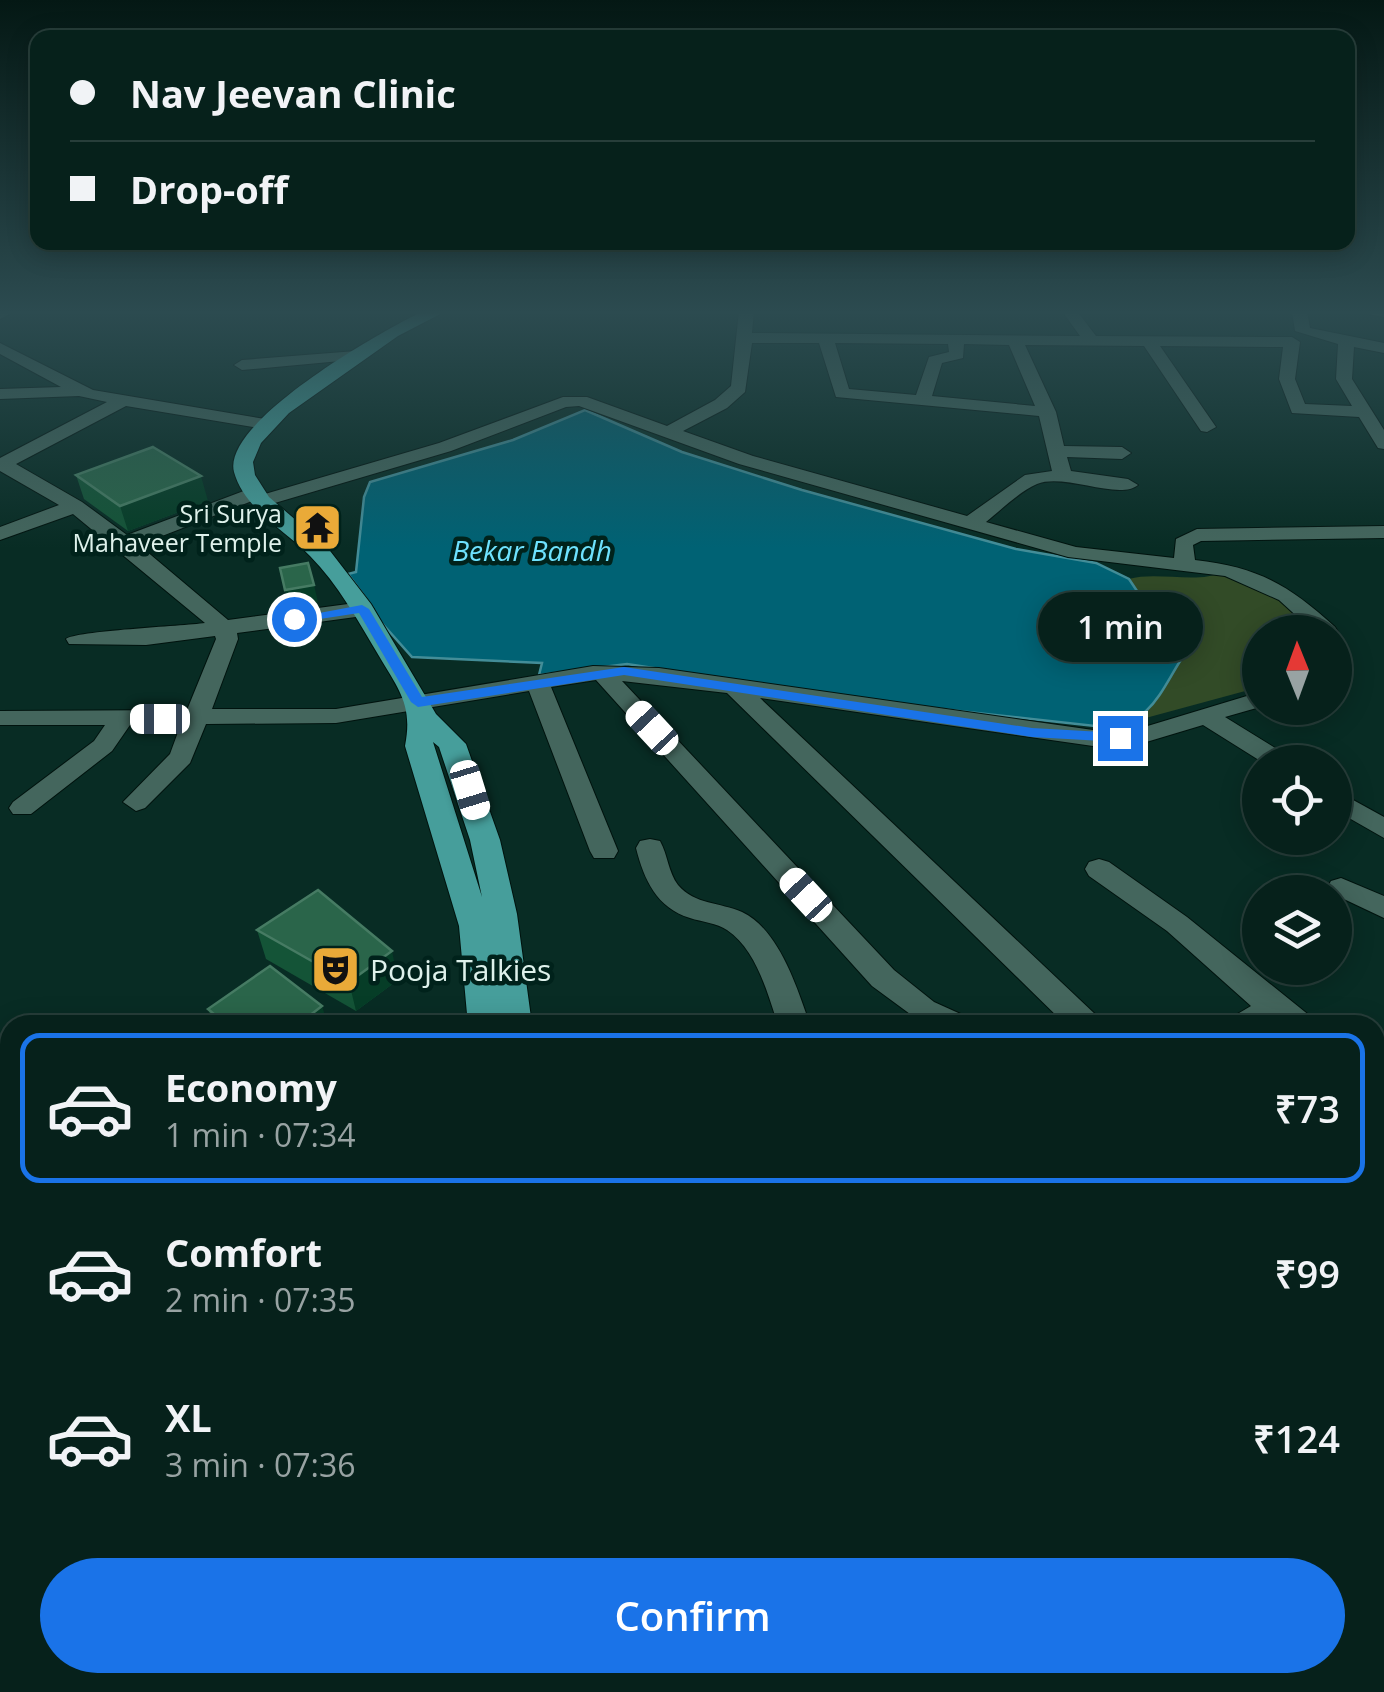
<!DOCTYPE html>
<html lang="en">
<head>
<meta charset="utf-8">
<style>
  body { margin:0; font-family:"Open Sans",sans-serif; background:#142e28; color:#f1f3f6; height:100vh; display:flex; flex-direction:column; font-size:38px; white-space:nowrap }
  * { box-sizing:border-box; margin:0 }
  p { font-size:32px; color:#98a3a3 }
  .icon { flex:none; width:55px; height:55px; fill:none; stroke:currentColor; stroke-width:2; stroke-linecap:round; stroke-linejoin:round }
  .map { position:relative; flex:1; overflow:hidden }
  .drawer { position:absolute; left:0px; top:1015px; width:1385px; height:678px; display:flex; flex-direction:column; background:#06211b; border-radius:30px 30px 0 0; box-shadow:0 5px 25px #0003,0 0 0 2px #273e3a }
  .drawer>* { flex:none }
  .guide { position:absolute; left:30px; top:30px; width:1325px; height:220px; border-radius:20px; box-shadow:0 5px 25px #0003,0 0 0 2px #273e3a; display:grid; align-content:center; height:220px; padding:0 40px; background:#06211b }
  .needle { width:65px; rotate:359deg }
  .controls { position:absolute; left:1242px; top:615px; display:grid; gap:20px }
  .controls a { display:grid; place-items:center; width:110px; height:110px; border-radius:50%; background:#06211b; box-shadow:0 5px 25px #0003,0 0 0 2px #273e3a; font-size:50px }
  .end { position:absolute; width:45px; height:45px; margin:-22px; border:12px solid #1a73e8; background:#fff; box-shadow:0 0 0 5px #fff }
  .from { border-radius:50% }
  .bubble { position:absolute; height:70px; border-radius:35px; background:#06211b; box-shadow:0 5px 25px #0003,0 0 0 2px #273e3a; font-size:32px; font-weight:600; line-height:70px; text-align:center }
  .car { position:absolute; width:30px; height:60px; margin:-30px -15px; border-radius:12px; box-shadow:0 0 8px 2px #0007; background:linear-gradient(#fff 24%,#345 0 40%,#fff 0 76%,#345 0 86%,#fff 0) }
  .guide b { display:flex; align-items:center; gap:35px; height:95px; font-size:38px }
  .guide b+b { border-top:2px solid #273e3a }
  .guide i { width:25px; height:25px; background:#f1f3f6 }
  ul { padding:18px 0 0; list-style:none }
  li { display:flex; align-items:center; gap:30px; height:150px; margin:0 20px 15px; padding:0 20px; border:5px solid transparent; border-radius:20px }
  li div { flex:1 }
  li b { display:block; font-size:38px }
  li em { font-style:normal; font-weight:600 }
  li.selected { border-color:#1a73e8 }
  li>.icon { width:90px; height:90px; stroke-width:1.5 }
  .primary-button { display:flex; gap:20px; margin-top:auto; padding:20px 40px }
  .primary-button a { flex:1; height:115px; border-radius:60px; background:#1a73e8; color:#fff; font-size:40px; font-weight:600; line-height:115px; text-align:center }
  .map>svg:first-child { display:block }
  .green { fill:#324b27 }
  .water { fill:#006274; stroke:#438d98; stroke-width:2.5 }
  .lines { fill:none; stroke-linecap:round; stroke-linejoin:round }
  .minor-casing { stroke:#00130e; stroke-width:2 }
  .major-casing { stroke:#00130e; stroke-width:2 }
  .highway-casing { stroke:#00130e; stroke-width:2 }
  .minor { fill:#44665d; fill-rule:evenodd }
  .major { fill:#469e9b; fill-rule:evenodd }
  .highway { fill:#47c3c4; fill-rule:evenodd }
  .wall { fill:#145437 }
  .shaded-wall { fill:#063d27 }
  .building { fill:#2a654a; stroke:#467b63; stroke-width:2.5 }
  .route { fill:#1a73e8 }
  .labels { text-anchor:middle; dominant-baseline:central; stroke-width:9; stroke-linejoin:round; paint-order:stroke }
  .far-poi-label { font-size:25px; fill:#def1eb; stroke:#00221b; text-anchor:end }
  .far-water-label { font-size:28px; font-style:italic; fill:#6ee2fe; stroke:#00221b }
  .poi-label { font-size:30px; fill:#def1eb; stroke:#00221b; text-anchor:start }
</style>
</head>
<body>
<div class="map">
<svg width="1384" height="1692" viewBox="0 0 1384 1692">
  <rect width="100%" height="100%" fill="#082c24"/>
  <path class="green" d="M1222 571 1300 610 1315 632H1260V687L1142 719 1182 658 1129 579C1157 571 1202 585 1222 571Z"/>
  <path class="water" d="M585 410 682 452 802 490 1016 549 1096 563 1129 579 1182 658C1159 694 1151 724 1104 727L895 704 627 664 539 675 542 663 412 657 364 603 368 601 348 574 356 572 364 497 370 482 513 440Z"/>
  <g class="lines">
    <defs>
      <path id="minor" d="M0 311H15L0 319Z
        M739 311H754L752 333 1080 336 1062 311H1077L1096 336 1292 337 1300 342 1295 379 1305 404 1352 406 1336 379 1338 344 1295 331 1292 311H1307L1310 328 1384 343V353L1354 347 1352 379 1384 430V449L1378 448 1359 417 1292 413 1279 379 1283 347 1160 346 1216 427 1207 432 1201 431 1144 346 1025 345 1056 412 1064 446 1122 447 1131 453 1122 459 1067 457 1071 471 1128 479 1138 485C1119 501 1065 473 1037 484 1020 491 1001 510 986 522L1076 547 1174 558 1176 539 1197 529 1384 526V538L1201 541 1193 545 1195 560C1258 567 1289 585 1335 627L1338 632 1335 637V632H1314L1279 600 1225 576 1068 557 739 464 579 406 566 407 451 451 268 505 261 507 252 501 139 545 228 620 363 602 374 609 363 616 237 633 238 639 212 709H336L593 666 659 668 1093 730 1141 728 1260 692V707L1225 717 1288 756 1291 762H1262L1203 725 1143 743 1093 746 760 698 1097 1016 1102 1025H1066L727 693 622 681 894 970 934 1002 965 1016 970 1025H925L872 986 596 680 551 687 618 851 614 858H594L590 851 529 691 336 723 206 724 190 763 145 808 136 811 123 802 170 754 181 724 130 725 112 751 31 814H13L9 808 13 802 94 741 105 725H0V711L187 710 216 639 215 636 146 645 69 644 66 639C74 631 183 626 205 623L73 514 0 540V527L59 505 0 471V458L107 402 79 396 0 399V389L61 387 0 354V343L93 390 265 419 274 424 265 429 126 406 16 464 82 502 127 535 249 489H263L265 494 439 443 563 397H587L667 426 715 400 731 386ZM752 343H819L836 397 1039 416 1052 471 1025 475 967 516 753 456 683 431 727 408 745 392ZM835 343 948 344 949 352 929 357 916 395 849 389ZM964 344 1009 345 1035 406 932 396 942 363 963 358Z
        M1366 311H1384V317L1368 314Z
        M356 351 362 353V359L242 370 234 365 242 360Z
        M1335 638 1346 645 1347 670 1335 677Z
        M1335 790 1384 817V838L1335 810Z
        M650 839 660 841C668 855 668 872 678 885 695 905 720 902 742 912 779 929 798 990 810 1025H778C768 994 756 949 727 930 717 923 702 922 690 918 657 908 644 880 636 848L640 841Z
        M1099 859 1109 862 1187 917 1310 1016 1315 1025H1229L1234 1016 1251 1006 1167 931 1089 876 1085 869 1089 862Z
        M1341 878 1384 896V918L1329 892 1327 888 1331 881Z
        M0 1164 10 1167V1204L0 1201Z
        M1377 1259 1384 1262V1306L1375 1303Z
        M1376 1675 1383 1692H1328L1324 1682H1375Z
        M436 1682H489L493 1692H440Z
        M813 1682H860L857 1692H809Z"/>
      <path id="major" d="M424 311H446L398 336 289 413 261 443 253 462 255 475 269 497 327 547 371 604 436 714 466 744 500 840 517 914 532 1025H468L459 926 405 746C413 705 399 690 379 656 358 621 338 584 310 556 285 530 244 509 234 472 221 422 384 329 424 311ZM433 742 439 747 470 840 482 897Z"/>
      <path id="highway" d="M10 1448V1539L0 1544V1452Z
        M715 1682H815L819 1692H719Z"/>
    </defs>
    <use href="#minor" class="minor-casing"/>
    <use href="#major" class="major-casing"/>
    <use href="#highway" class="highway-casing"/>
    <use href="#minor" class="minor"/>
    <use href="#major" class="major"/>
    <use href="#highway" class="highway"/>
  </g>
  <path class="wall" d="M76 475 208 501 128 531 84 499Z
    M257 930 398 980 356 1011 266 959Z
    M208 1009 328 1025H214Z"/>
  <path class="shaded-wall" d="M201 476 208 501 128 531 120 506Z
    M314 585 318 602 290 607 285 590Z
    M392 951 398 980 356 1011 349 982Z
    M322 1006 328 1025H312L309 1016Z"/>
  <path class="building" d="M153 447 201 476 120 506 76 475Z
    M308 563 314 585 285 590 280 568Z
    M318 890 392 951 349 982 257 930Z
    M270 966 322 1006 309 1016 321 1025H227L208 1009Z"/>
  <linearGradient id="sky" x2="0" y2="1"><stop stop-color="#041814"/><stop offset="0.57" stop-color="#2c4b50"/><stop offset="1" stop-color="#2c4b50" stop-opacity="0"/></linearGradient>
  <rect width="1384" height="548" fill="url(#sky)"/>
  <path class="route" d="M362 605 369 609 422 697 624 667 1032 728 1120 733 1128 738 1120 742 1032 737 624 675 418 707 411 702 359 613 294 623 287 619Z"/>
  <defs>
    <symbol id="temple-square" viewBox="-11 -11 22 22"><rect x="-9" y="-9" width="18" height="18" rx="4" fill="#eaaa38" stroke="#00221b"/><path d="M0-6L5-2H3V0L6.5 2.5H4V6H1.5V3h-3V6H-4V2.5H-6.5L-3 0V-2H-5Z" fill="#111"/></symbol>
    <symbol id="theatre-square" viewBox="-11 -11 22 22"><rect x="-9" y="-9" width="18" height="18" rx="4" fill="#eaaa38" stroke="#00221b"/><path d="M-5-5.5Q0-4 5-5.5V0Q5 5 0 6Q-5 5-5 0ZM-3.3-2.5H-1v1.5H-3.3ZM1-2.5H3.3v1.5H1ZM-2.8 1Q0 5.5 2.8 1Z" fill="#111"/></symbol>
  </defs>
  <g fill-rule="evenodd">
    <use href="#temple-square" x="290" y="500" width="55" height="55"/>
    <use href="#theatre-square" x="308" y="942" width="55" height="55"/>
  </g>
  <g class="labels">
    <g class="far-poi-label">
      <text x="282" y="513">Sri Surya<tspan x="282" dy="29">Mahaveer Temple</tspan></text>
    </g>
    <g class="far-water-label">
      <text x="532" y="550">Bekar Bandh</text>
    </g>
    <g class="poi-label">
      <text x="370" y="969">Pooja Talkies</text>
    </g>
  </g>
</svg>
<div class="controls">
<a><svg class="needle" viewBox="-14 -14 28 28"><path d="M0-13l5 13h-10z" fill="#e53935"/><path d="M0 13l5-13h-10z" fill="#98a3a3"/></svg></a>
<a><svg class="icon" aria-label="locate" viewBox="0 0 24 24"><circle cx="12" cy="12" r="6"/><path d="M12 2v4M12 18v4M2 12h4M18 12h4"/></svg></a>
<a><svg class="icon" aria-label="layers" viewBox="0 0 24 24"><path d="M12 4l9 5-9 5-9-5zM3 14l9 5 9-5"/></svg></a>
</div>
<i class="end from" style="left:294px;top:619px"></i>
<i class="end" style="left:1120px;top:738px"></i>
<div class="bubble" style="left:1038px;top:592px;width:165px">1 min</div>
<i class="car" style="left:160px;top:719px;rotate:270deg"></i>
<i class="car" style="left:652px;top:728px;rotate:317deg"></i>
<i class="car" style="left:470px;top:790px;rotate:163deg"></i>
<i class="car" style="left:806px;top:895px;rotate:317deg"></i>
<div class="guide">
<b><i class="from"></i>Nav Jeevan Clinic</b>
<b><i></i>Drop-off</b>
</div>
<section class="drawer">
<ul>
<li class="selected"><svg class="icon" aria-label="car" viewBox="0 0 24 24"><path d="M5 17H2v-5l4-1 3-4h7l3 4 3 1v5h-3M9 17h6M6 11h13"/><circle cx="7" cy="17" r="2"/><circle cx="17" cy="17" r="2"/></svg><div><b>Economy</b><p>1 min · 07:34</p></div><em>₹73</em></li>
<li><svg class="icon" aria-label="car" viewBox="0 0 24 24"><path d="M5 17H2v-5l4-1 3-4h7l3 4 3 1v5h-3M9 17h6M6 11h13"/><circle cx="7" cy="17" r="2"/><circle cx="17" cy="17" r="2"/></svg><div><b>Comfort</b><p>2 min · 07:35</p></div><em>₹99</em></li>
<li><svg class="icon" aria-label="car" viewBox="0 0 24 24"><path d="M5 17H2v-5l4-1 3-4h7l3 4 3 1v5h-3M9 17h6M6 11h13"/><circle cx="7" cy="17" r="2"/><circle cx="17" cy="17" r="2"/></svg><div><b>XL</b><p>3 min · 07:36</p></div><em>₹124</em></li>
</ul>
<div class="primary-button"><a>Confirm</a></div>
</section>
</div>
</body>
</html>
